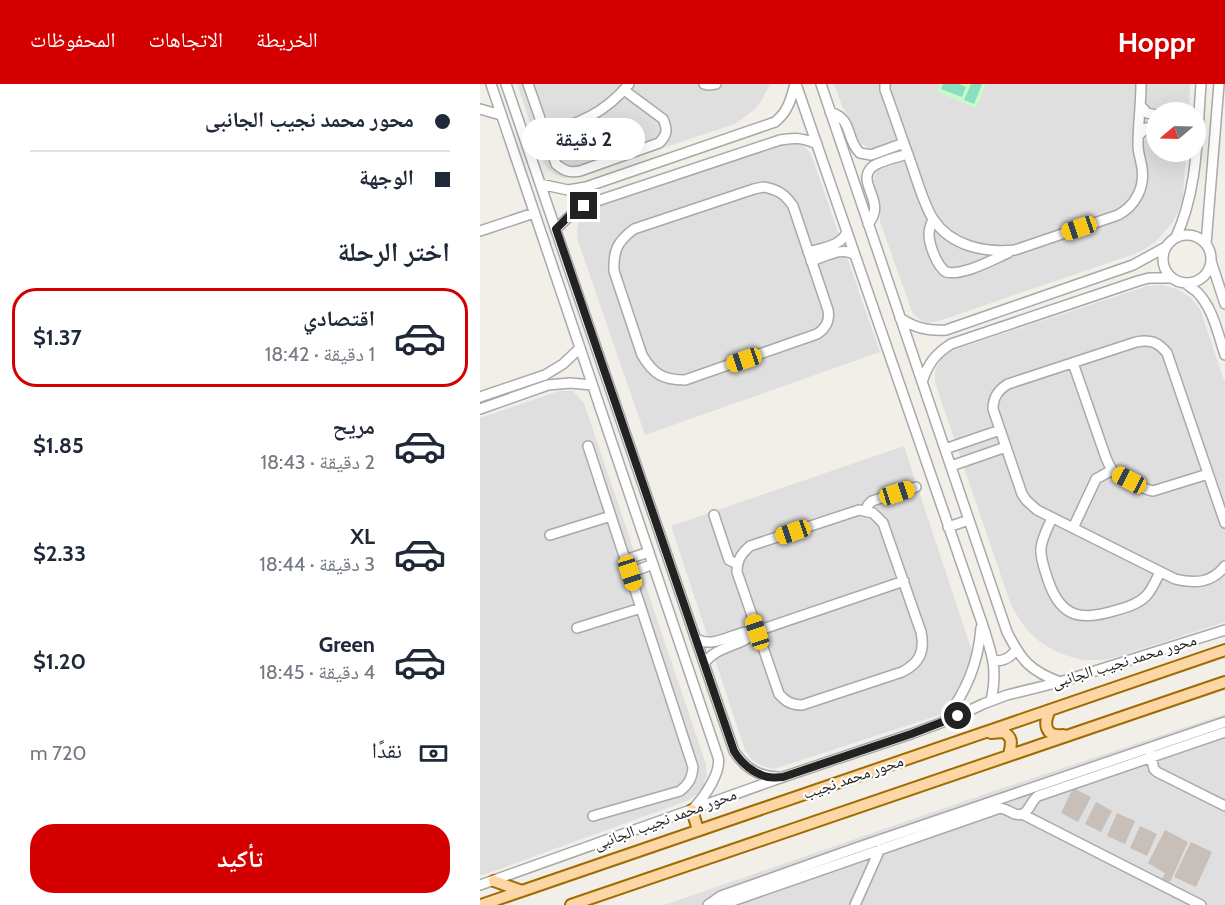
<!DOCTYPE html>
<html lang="ar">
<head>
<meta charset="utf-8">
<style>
  body { margin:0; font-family:Cabin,"Noto Naskh Arabic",sans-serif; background:#f2f2f3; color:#1f2937; direction:rtl; height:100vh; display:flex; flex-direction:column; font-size:22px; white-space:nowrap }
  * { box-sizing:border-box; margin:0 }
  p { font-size:20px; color:#747a83 }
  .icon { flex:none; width:33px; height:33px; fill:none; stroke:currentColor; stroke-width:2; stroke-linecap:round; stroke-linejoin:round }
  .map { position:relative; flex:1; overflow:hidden; direction:ltr }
  .side { display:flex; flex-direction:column; background:#fff; width:480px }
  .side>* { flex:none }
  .banner { display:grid; align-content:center; height:132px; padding:0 30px; background:#fff }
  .needle { width:39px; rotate:251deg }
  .fabs { position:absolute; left:666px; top:18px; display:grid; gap:12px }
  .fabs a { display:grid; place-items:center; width:60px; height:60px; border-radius:50%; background:#fff; box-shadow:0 6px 24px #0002; font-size:30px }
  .end { position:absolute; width:27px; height:27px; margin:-14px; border:8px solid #222; background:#fff; box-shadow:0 0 0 3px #fff }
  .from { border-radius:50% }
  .bubble { position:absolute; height:42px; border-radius:21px; background:#fff; box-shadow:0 6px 24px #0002; font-size:20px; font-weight:800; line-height:42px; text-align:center; direction:rtl }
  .car { position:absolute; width:18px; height:36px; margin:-18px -9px; border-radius:8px; box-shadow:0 0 4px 2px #0007; background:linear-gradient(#f5c518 24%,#345 0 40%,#f5c518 0 76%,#345 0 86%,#f5c518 0) }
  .banner b { display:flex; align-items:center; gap:21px; height:57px; font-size:22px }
  .banner b+b { border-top:2px solid #e0e1e3 }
  .banner i { width:15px; height:15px; background:#1f2937 }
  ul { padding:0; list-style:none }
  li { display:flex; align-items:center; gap:18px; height:99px; margin:0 12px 9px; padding:0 18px; border:3px solid transparent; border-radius:24px }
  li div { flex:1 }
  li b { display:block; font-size:22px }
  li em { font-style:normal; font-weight:800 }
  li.active { border-color:#d40000 }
  li>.icon { width:54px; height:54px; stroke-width:1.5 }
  h2 { padding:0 30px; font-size:27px; line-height:72px }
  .pay { display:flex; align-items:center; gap:15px; height:66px; padding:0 30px; font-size:22px }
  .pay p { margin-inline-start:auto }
  .button { display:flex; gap:12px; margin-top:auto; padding:12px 30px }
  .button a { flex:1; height:69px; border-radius:24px; background:#d40000; color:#fff; font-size:24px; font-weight:800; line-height:69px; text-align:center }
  header { display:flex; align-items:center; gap:36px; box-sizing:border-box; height:84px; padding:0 30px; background:#d40000; color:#fff }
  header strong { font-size:28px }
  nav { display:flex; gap:33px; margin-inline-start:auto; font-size:21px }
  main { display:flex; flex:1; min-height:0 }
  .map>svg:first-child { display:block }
  .residential { fill:#e0dfdf }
  .park { fill:#c8facc }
  .pitch { fill:#88e0be }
  .building { fill:#c7bfb8 }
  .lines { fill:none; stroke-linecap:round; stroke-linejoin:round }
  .minor-casing { stroke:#a9a9a9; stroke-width:12 }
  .major-casing { stroke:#a06b00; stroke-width:14 }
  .minor { stroke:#fff; stroke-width:9 }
  .major { stroke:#fcd6a4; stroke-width:10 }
  .route { stroke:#222; stroke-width:8 }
  .labels { text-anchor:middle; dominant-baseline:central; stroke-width:4.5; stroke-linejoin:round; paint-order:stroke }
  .street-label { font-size:16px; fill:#222; stroke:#fff }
</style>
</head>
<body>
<header>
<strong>Hoppr</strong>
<nav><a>الخريطة</a><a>الاتجاهات</a><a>المحفوظات</a></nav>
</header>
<main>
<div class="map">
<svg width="745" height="821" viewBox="0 0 745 821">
  <rect width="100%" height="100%" fill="#f2efe9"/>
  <path class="residential" d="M37 0H290L282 16 274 26 255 40 93 94H85L76 91 69 86 64 79Z
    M354 0H710L709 28H676V68H706L703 113 699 126 693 138 676 157 665 165 654 170 459 237 447 239 442 237 433 230 431 225 400 138V124L393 99 396 87 387 63 380 59 377 54 371 37 362 22Z
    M314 58 322 61 328 66 332 73 400 268 165 351 98 157 97 149 98 141 101 133 106 127 113 122 299 59Z
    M682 201 697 205 710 213 720 225 745 299V538L634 574 619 576H603L588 572 573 566 560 558 548 547 539 535 531 521 455 299V286L461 275 471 267 667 202Z
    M79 307H93L104 319 226 680 227 691 223 702 216 711 207 717 0 792V334Z
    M424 362 494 573 491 602 484 615 475 626 294 685 282 682 272 676 265 666 191 442Z
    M745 630V821H184L514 707Z"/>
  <path class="park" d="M460 0H506L496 24 457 8Z"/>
  <path class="pitch" d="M463 0H479L486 3 482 13 461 5Z
    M491 0H502L494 20 484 16Z"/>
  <path class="building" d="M593 704 611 713 598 738 581 729Z
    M616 718 632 727 621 748 605 740Z
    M637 729 655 737 645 760 627 752Z
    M660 742 677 750 667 772 650 764Z
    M685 746 708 758 690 798 682 795 685 789 668 779Z
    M711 758 732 768 716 803 694 793Z"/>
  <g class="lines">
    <defs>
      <path id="minor" d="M11 0 238 673C242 688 224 713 214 724
        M26 0 254 667C264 683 279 693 298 693
        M48 0 76 80C84 87 90 89 100 87L179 59C187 51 188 46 183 35L144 6
        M224 0 229 1 236 0
        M316 0 502 539C512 571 518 583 511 617
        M341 0 527 548C541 576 550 587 580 598
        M405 0V6C414 30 422 55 431 79 437 96 444 121 453 135 471 162 504 169 535 166L638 131C655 122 665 104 662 84 661 76 658 69 658 61 658 41 661 20 661 0
        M661 22 667 29 676 31
        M0 25 21 31
        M350 28C374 35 365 55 380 69L391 71 424 59
        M64 47C98 42 127 27 149 0
        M659 51 666 44 676 43
        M60 100 88 106 106 103 295 38C308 28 311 15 315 0
        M283 103C297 105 305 110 313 122L348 226C350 237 346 244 337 250L205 296C183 296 173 290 162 271L134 187C133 166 138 157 154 145L274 105Z
        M453 135C451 140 449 145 449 150 449 161 457 182 466 188 483 192 512 176 528 169
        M388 140C408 118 375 99 392 83 399 77 418 73 428 70
        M76 145 96 126 111 119 300 56C316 53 322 54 337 60
        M0 147 54 129
        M683 175a24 24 0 1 1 48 0a24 24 0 1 1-48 0Z
        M696 153C718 105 717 52 721 0
        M726 160 739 0
        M328 168C341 164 363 162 367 147
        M331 177C345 173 362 162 375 171
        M731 177 745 220
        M705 199C709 202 713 205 717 208 733 224 738 250 745 271
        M420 234C435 244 448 247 466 246L653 181 684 164
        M593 279 626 374C628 379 630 383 633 387 640 394 663 405 673 407L728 390
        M442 298C448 280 455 270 471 260L658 197 669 194H692
        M0 313 65 291 83 280 100 264
        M0 325 68 301 90 299 112 301
        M108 362 213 683C212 694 209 700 200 707L113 732
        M465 365 520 346
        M471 382 526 363
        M379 426 393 429 403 439 441 548C445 567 440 579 422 588L322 621C312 621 306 618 299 610L257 488C257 476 261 470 270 462Z
        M386 426 388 421 392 417 436 403
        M234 431 249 476 257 480
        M572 434C568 443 562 454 561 464 560 475 565 486 568 496 581 535 602 537 637 526 647 523 658 520 666 512 672 506 676 496 680 488
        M745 439 687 269C678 258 670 255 656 258L528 300C518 306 513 313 513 325L542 410 546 416 557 426 695 495C715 500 732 499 745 482
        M468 443 489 436
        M593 444 616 395 632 386
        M70 451 131 432
        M145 476 169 468
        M150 489 173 480
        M97 544 161 524
        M215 554C234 567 256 545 277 547L424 497
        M514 577C524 577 530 574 536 566
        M224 580C236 561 262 563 277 547
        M465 636C486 607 498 581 501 544
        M670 669 674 685 677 688 745 722
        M542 730 721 821
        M0 801 303 693 431 650 474 634 503 620 527 611 580 598 745 546
        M228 821 241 812 376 764 745 638
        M241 821 520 724C526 725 530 728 535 730 549 734 549 718 558 712L745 648
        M375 821 400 765"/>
      <path id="major" d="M570 626C563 640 565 653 583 651
        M511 649 523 648C534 653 531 661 529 671
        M212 726 218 746
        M14 797 42 807
        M1 821 745 566
        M91 821 745 598"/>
    </defs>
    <use href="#minor" class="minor-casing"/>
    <use href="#major" class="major-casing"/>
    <use href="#minor" class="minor"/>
    <use href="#major" class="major"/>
  </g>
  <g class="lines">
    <path class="route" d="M104 122 89 132 76 145 254 667C261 679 274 690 288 693 293 694 299 693 303 693L431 650 478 632"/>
  </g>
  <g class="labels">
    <g class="street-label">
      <text transform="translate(644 577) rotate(-17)">محور محمد نجيب الجانبى</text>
      <text transform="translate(373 693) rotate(-19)">محور محمد نجيب</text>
      <text transform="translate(185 735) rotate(-20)">محور محمد نجيب الجانبى</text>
    </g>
  </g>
</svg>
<div class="fabs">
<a><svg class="needle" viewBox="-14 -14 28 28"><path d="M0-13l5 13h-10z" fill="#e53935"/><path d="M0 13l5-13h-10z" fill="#747a83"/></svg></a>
</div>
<i class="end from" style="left:478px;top:632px"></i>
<i class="end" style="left:104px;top:122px"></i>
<div class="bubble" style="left:42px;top:34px;width:123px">2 دقيقة</div>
<i class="car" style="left:599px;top:144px;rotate:251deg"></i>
<i class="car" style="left:264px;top:276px;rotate:251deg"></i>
<i class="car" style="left:649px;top:396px;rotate:298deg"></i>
<i class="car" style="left:417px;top:409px;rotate:72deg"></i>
<i class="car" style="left:313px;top:448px;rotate:251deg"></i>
<i class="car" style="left:150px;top:489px;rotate:162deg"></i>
<i class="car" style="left:277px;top:548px;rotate:342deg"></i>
</div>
<section class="side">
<div class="banner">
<b><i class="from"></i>محور محمد نجيب الجانبى</b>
<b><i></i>الوجهة</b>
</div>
<h2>اختر الرحلة</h2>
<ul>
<li class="active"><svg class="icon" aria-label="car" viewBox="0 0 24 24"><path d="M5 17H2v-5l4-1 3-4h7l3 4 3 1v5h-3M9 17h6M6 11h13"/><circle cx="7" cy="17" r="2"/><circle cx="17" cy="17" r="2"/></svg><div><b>اقتصادي</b><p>1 دقيقة · 18:42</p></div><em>$1.37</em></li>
<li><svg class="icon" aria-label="car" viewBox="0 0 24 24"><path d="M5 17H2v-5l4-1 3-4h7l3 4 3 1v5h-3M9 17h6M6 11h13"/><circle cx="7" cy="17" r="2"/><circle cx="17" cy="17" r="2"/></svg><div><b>مريح</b><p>2 دقيقة · 18:43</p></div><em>$1.85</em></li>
<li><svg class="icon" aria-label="car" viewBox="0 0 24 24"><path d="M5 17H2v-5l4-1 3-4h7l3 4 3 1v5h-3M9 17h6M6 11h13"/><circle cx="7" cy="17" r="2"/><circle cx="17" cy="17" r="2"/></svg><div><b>XL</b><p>3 دقيقة · 18:44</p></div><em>$2.33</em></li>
<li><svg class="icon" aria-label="car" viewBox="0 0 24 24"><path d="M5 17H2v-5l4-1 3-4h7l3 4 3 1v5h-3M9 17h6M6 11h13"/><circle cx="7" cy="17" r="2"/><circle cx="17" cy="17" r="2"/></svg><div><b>Green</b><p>4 دقيقة · 18:45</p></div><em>$1.20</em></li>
</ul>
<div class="pay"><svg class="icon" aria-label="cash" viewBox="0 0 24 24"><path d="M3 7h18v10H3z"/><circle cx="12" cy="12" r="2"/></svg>نقدًا<p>720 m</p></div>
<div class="button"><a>تأكيد</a></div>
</section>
</main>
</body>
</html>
